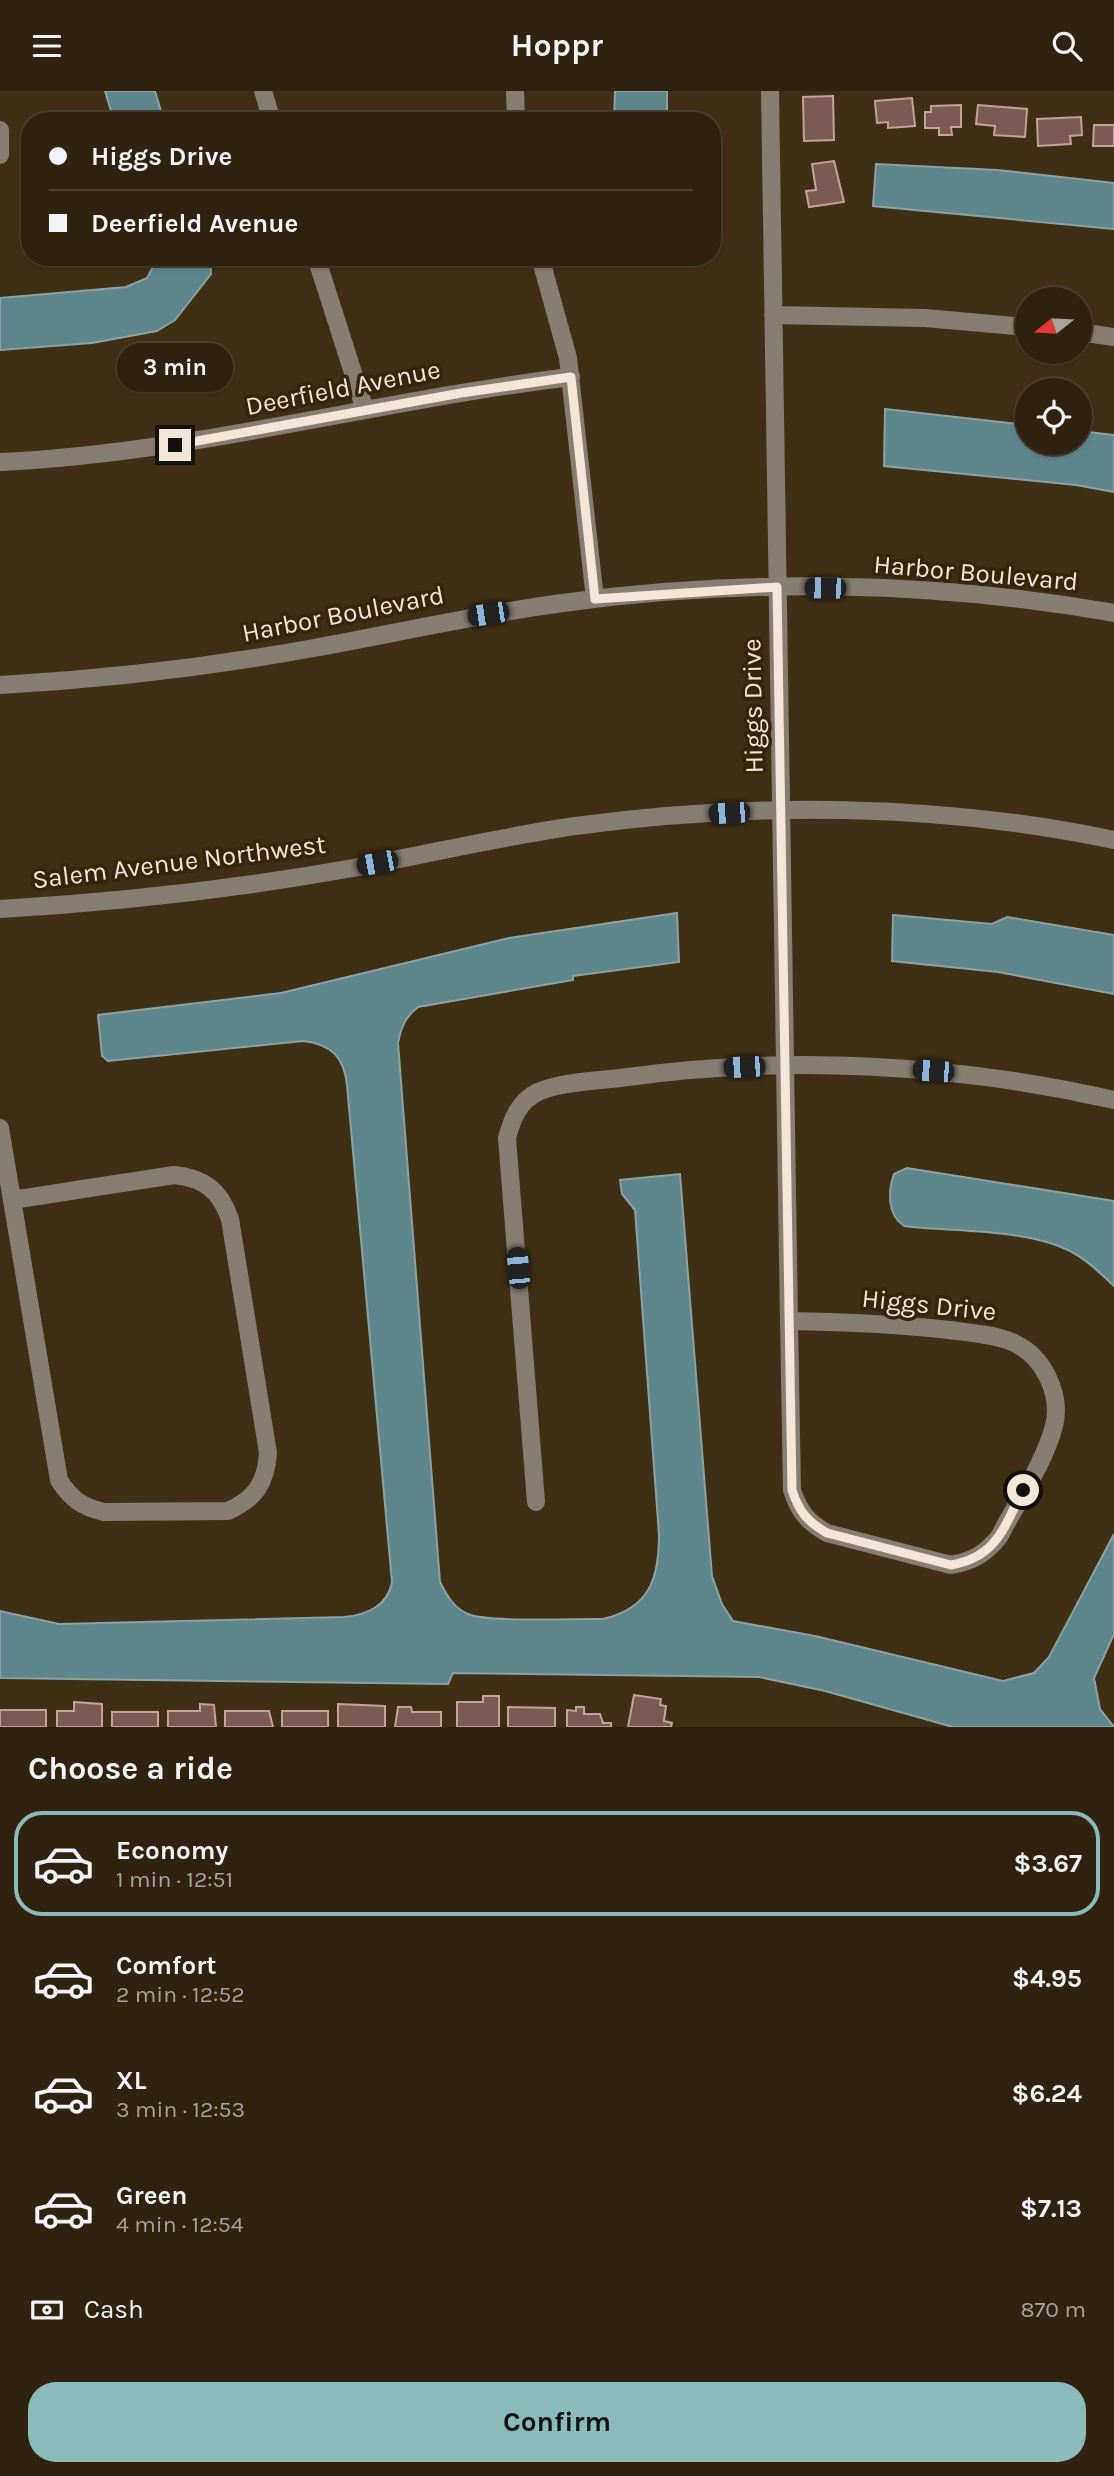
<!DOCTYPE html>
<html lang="en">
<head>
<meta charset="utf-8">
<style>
  body { margin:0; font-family:Karla,sans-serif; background:#3b2f1e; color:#f1f3f6; height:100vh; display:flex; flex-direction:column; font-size:26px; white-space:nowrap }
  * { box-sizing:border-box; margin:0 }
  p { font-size:23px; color:#a7a49f }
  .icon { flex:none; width:38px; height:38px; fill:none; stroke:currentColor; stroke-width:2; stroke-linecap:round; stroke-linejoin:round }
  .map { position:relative; height:1636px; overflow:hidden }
  .side { display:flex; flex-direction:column; background:#2f2310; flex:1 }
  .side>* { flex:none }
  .hud { position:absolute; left:21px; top:21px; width:700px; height:154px; border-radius:28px; box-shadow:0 2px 5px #0004,0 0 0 2px #4a4030; display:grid; align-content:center; height:154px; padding:0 28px; background:#2f2310 }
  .needle { width:46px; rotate:252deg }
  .fabs { position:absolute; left:1015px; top:196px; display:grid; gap:14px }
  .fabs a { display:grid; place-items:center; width:77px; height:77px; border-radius:50%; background:#2f2310; box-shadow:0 2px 5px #0004,0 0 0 2px #4a4030; font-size:35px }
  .end { position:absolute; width:32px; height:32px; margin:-16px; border:9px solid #f1e6d7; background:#111; box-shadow:0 0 0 4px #111 }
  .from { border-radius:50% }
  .bubble { position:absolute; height:49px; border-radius:24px; background:#2f2310; box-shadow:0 2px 5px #0004,0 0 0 2px #4a4030; font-size:23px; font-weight:700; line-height:49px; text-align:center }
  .car { position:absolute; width:21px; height:42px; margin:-21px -10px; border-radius:9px; box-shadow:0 0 5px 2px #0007; background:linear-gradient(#222 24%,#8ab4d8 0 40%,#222 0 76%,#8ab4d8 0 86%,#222 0) }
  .hud b { display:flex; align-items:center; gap:24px; height:66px; font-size:26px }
  .hud b+b { border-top:2px solid #4a4030 }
  .hud i { width:18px; height:18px; background:#f1f3f6 }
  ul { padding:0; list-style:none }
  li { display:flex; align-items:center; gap:21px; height:105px; margin:0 14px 10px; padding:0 14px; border:4px solid transparent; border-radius:28px }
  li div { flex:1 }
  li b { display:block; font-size:26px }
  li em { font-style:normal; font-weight:700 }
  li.selected { border-color:#8bbbb9 }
  li>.icon { width:63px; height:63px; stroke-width:1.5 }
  h2 { padding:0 28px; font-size:32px; line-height:84px }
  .pay { display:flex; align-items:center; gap:18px; height:77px; padding:0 28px; font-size:26px }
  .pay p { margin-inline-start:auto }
  .action { display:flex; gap:14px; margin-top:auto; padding:14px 28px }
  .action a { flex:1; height:80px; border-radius:28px; background:#8bbbb9; color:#111; font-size:28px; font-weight:700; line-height:80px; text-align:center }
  header { display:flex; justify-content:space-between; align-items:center; height:91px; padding:0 28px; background:#2f2310; font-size:32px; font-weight:700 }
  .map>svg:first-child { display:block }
  .water { fill:#5f858d; stroke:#8ba2a3; stroke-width:2 }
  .building { fill:#7a5a53; stroke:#c6a199; stroke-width:2 }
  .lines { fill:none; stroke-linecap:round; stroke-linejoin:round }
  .minor { stroke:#877e73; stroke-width:18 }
  .route { stroke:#f1e6d7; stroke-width:9 }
  .labels { text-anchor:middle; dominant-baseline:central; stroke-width:7; stroke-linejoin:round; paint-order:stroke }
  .street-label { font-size:26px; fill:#f1e6d7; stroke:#35250b }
</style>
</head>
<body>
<header><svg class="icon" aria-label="menu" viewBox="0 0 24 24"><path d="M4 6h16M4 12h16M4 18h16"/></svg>Hoppr<svg class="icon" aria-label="search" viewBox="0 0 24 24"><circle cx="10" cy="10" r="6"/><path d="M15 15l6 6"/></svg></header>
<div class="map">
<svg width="1114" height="1636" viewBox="0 0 1114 1636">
  <rect width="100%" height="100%" fill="#3f2f15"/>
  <path class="water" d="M105 0H155L164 30H114Z
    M615 0H667V30H614Z
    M876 73 997 79 1114 92V138L873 115Z
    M158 166H210L211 183 175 229 157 240 92 252 0 259V207L126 196 147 187Z
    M885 318 1027 334V352H1080V340L1114 344V401L1076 394 884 375Z
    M677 822 679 871 573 885V889L418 916C405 926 401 937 398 952L440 1491C447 1505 454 1517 468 1523 489 1532 575 1527 603 1528 650 1517 659 1487 659 1444L635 1119 622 1103 620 1089 680 1083 712 1485 722 1513 733 1530 815 1545 1003 1590 1034 1582 1049 1566 1114 1443V1543L1094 1587 1100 1618 1114 1636H953L825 1600 759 1586 453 1582 448 1593 0 1587V1520L59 1533 344 1526C366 1524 388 1515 392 1491L347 994C344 966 331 953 303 950L108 970 102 965 98 924 281 902 509 847Z
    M893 824 992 833 1007 826 1114 844V903L998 881 892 870Z
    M907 1077 1114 1110V1195C1098 1180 1082 1164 1061 1156 1016 1138 953 1141 904 1135 887 1124 888 1100 894 1083Z"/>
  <path class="building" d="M833 5 834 49 804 50 803 6Z
    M912 7 915 35 888 37V31L877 32 875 10Z
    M961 14V36H951L952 44H939V37H925V21H931V15Z
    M978 14 1027 18 1025 46 994 44 995 35 976 33Z
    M1081 26 1082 44 1070 45 1071 53 1038 55 1037 28Z
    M1094 34H1114V55H1093Z
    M834 70 844 111 809 116 806 100 816 99 812 73Z
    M634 1604 661 1608 660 1614 666 1615 664 1630 672 1632 671 1636H628Z
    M483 1605H499V1636H457V1611H483Z
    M74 1611 102 1613V1636H57V1620H74Z
    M200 1613 214 1614 216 1636H168V1620H200Z
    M338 1613 385 1615V1636H338Z
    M398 1616H411L412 1621H441V1636H395Z
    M508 1616 555 1617V1636H508Z
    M576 1616H584V1623H600L603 1632H611V1636H567V1619L576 1620Z
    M0 1619H46V1636H0Z
    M225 1620H269L273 1636H225Z
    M282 1620H328V1636H282Z
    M112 1621H158V1636H112Z"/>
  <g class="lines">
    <path class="minor" d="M263 0 272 30
      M515 0 516 30
      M770 0 789 1230
      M0 39V64
      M316 166 365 319
      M540 166 568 267 595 508
      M773 224 925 227 1027 236
      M1080 241 1114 246
      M0 371C193 362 379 309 571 286
      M0 594C105 588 210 576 314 557 397 542 479 523 563 512 744 487 934 490 1114 522
      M0 818C118 811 236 798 353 777 427 763 500 746 575 735 752 711 939 712 1114 749
      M0 1037 12 1109
      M174 1084C205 1087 220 1100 230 1128L268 1362C266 1392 255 1408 228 1420L104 1421C82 1416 71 1408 59 1389L12 1109Z
      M789 1230C843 1231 896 1233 949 1239 970 1242 993 1243 1012 1251 1043 1264 1062 1303 1054 1335 1044 1373 1017 1411 999 1446 985 1463 973 1470 951 1474L827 1442C808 1431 799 1421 792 1399Z
      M536 1411 507 1047C512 1028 519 1010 538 1001 565 990 600 990 628 986 788 964 956 973 1114 1009"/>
  </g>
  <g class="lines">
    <path class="route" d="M175 354 461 302 571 286 595 508 777 496 792 1399C799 1421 808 1431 827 1442L951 1474C997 1466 1004 1436 1023 1399"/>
  </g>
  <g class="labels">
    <g class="street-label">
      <text transform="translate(343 297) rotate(-11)">Deerfield Avenue</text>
      <text transform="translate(976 482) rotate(5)">Harbor Boulevard</text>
      <text transform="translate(343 523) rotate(-11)">Harbor Boulevard</text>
      <text transform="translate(753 615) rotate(-91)">Higgs Drive</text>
      <text transform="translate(179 771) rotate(-7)">Salem Avenue Northwest</text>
      <text transform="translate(929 1214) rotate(6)">Higgs Drive</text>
    </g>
  </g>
</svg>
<div class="fabs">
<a><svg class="needle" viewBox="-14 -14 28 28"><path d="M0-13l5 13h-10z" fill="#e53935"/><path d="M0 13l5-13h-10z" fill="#a7a49f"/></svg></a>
<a><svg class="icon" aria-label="locate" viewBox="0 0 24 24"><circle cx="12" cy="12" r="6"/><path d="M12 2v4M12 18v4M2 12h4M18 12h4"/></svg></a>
</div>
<i class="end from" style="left:1023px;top:1399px"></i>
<i class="end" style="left:175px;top:354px"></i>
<div class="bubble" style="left:117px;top:252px;width:116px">3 min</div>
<i class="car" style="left:825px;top:497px;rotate:271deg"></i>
<i class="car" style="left:488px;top:523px;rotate:261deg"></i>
<i class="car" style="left:729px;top:722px;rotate:267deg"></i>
<i class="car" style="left:377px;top:772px;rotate:259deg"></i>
<i class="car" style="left:744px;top:976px;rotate:268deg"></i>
<i class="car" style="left:933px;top:980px;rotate:274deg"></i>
<i class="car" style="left:518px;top:1177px;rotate:355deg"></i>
<div class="hud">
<b><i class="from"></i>Higgs Drive</b>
<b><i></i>Deerfield Avenue</b>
</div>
</div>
<section class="side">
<h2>Choose a ride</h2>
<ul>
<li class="selected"><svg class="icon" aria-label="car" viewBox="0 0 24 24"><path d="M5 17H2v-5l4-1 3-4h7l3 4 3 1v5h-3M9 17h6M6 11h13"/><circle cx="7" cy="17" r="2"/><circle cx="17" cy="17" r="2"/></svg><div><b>Economy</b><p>1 min · 12:51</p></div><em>$3.67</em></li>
<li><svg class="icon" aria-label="car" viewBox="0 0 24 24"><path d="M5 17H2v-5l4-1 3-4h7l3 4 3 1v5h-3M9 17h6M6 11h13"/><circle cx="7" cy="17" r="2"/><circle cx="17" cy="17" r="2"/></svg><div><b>Comfort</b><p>2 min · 12:52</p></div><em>$4.95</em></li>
<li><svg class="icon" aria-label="car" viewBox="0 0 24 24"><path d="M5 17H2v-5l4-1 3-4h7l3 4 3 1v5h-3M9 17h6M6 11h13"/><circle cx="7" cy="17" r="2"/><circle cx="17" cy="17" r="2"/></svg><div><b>XL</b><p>3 min · 12:53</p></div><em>$6.24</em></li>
<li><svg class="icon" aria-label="car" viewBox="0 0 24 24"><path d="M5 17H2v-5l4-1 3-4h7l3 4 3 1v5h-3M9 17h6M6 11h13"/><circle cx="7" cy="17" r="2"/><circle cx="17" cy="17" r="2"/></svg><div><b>Green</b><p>4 min · 12:54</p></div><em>$7.13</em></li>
</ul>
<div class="pay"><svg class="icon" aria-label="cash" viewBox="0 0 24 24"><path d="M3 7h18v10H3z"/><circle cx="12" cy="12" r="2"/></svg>Cash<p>870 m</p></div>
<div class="action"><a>Confirm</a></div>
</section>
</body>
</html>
